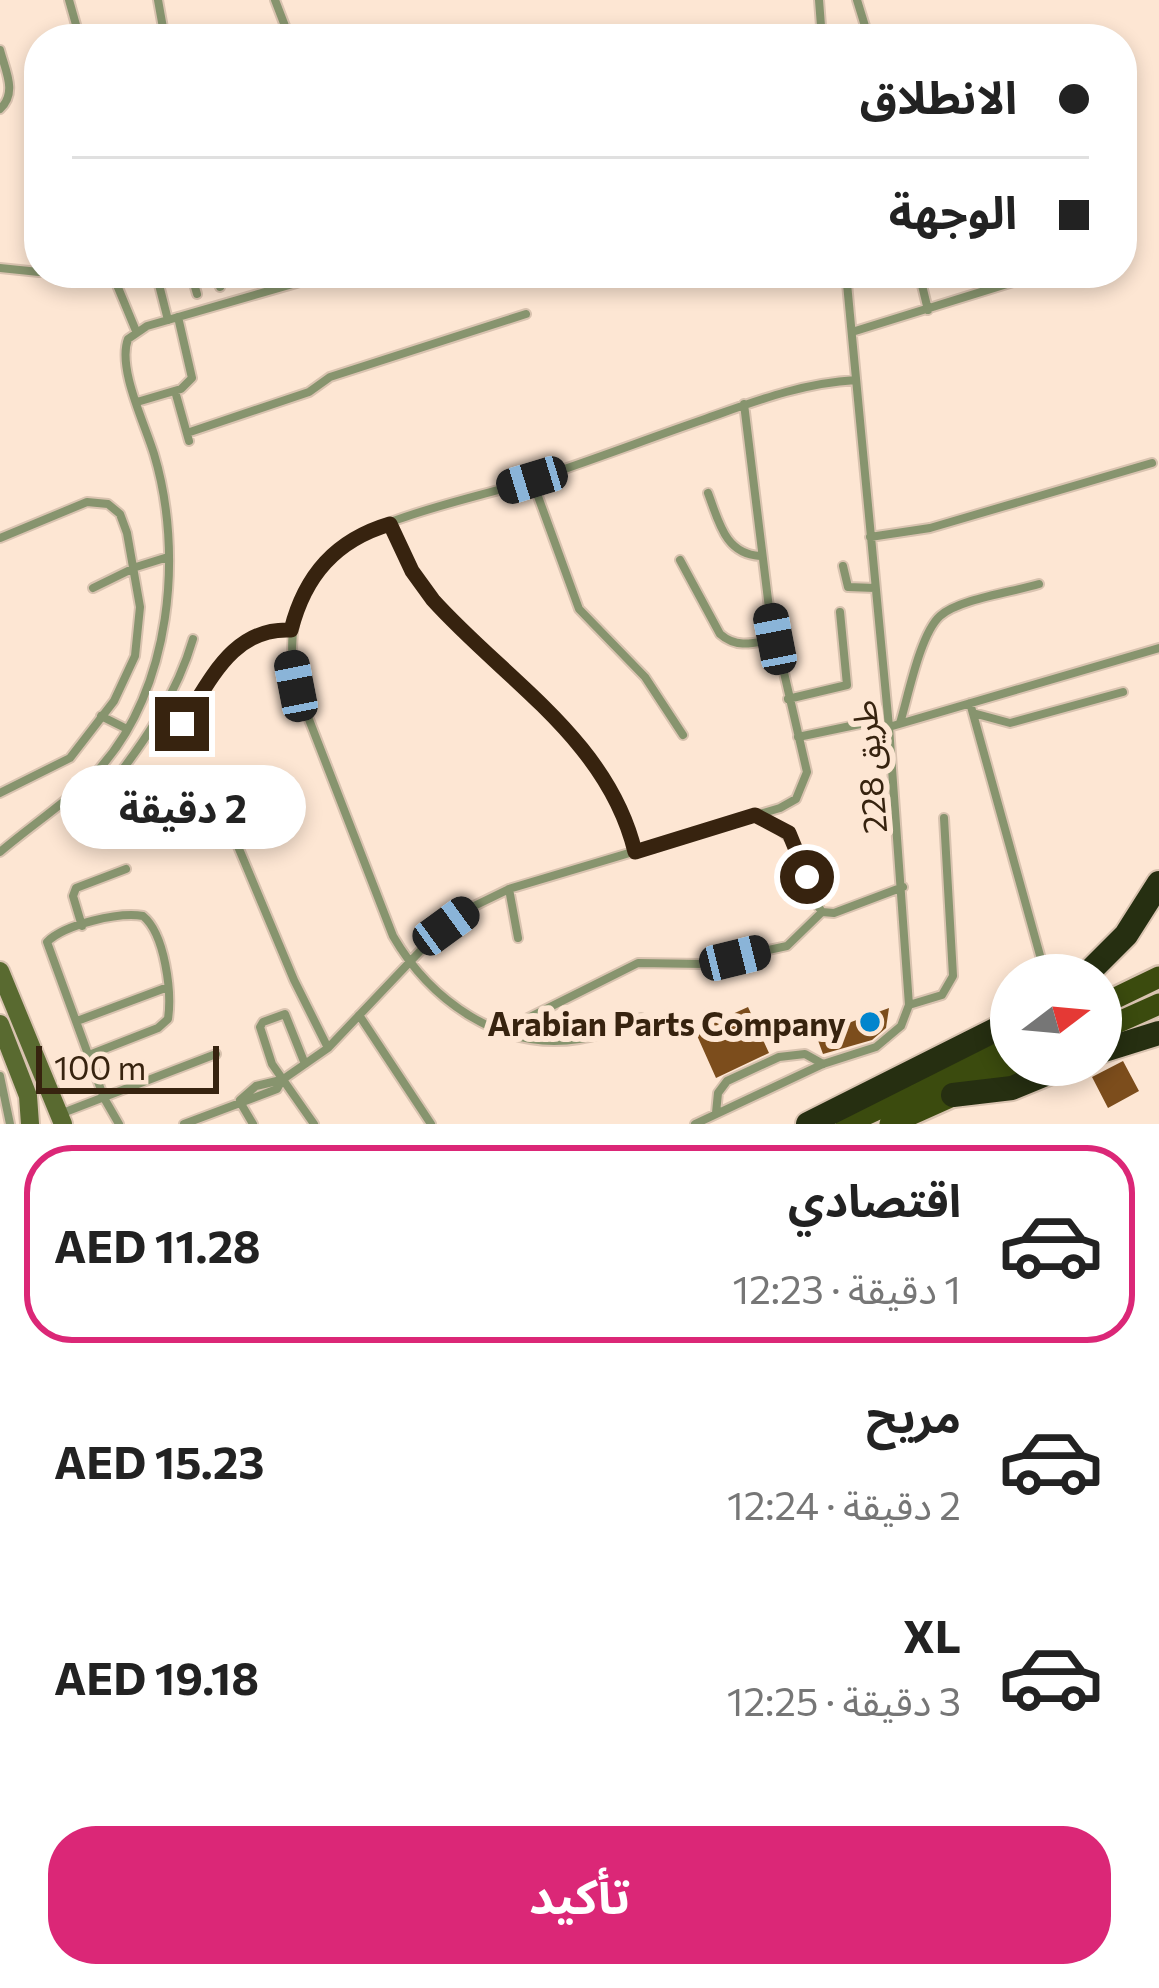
<!DOCTYPE html>
<html lang="ar">
<head>
<meta charset="utf-8">
<style>
  body { margin:0; font-family:Commissioner,"Noto Sans Arabic",sans-serif; background:#f6f6f6; color:#222; direction:rtl; height:100vh; display:flex; flex-direction:column; font-size:45px; white-space:nowrap }
  * { box-sizing:border-box; margin:0 }
  p { font-size:39px; color:#767676 }
  .icon { flex:none; width:66px; height:66px; fill:none; stroke:currentColor; stroke-width:2; stroke-linecap:round; stroke-linejoin:round }
  .map { position:relative; height:1124px; overflow:hidden; direction:ltr }
  .sheet { display:flex; flex-direction:column; background:#fff; flex:1 }
  .sheet>* { flex:none }
  .top-card { position:absolute; left:24px; top:24px; width:1113px; height:264px; border-radius:48px; box-shadow:0 6px 18px #0003; direction:rtl; display:grid; align-content:center; height:264px; padding:0 48px; background:#fff }
  .needle { width:78px; rotate:74deg }
  .tools { position:absolute; left:990px; top:954px; display:grid; gap:24px }
  .tools a { display:grid; place-items:center; width:132px; height:132px; border-radius:50%; background:#fff; box-shadow:0 6px 18px #0003; font-size:60px }
  .scale { position:absolute; left:36px; bottom:30px; width:183px; box-sizing:border-box; padding-left:12px; border:6px solid #37230f; border-top:0; font-size:33px; line-height:42px; white-space:nowrap; color:#37230f; -webkit-text-stroke:9px #fde6d3; paint-order:stroke }
  .end { position:absolute; width:54px; height:54px; margin:-27px; border:15px solid #37230f; background:#fff; box-shadow:0 0 0 6px #fff }
  .from { border-radius:50% }
  .bubble { position:absolute; height:84px; border-radius:42px; background:#fff; box-shadow:0 6px 18px #0003; font-size:39px; font-weight:700; line-height:84px; text-align:center; direction:rtl }
  .car { position:absolute; width:36px; height:72px; margin:-36px -18px; border-radius:15px; box-shadow:0 0 9px 3px #0007; background:linear-gradient(#222 24%,#8ab4d8 0 40%,#222 0 76%,#8ab4d8 0 86%,#222 0) }
  .top-card b { display:flex; align-items:center; gap:42px; height:114px; font-size:45px }
  .top-card b+b { border-top:3px solid #e0e0e0 }
  .top-card i { width:30px; height:30px; background:#222 }
  ul { padding:21px 0 0; list-style:none }
  li { display:flex; align-items:center; gap:36px; height:198px; margin:0 24px 18px; padding:0 24px; border:6px solid transparent; border-radius:48px }
  li div { flex:1 }
  li b { display:block; font-size:45px }
  li em { font-style:normal; font-weight:700 }
  li.current { border-color:#db2777 }
  li>.icon { width:108px; height:108px; stroke-width:1.5 }
  .action { display:flex; gap:24px; margin-top:auto; padding:24px 48px }
  .action a { flex:1; height:138px; border-radius:48px; background:#db2777; color:#fff; font-size:48px; font-weight:700; line-height:138px; text-align:center }
  .map>svg:first-child { display:block }
  .building { fill:#7c4d1c }
  .lines { fill:none; stroke-linecap:round; stroke-linejoin:round }
  .lane-casing { stroke:#d9c3b0; stroke-width:12 }
  .secondary-casing { stroke:#d9c3b0; stroke-width:22 }
  .primary-casing { stroke:#d9c3b0; stroke-width:26 }
  .highway-casing { stroke:#d9c3b0; stroke-width:28 }
  .lane { stroke:#87946e; stroke-width:8 }
  .secondary { stroke:#596a30; stroke-width:18 }
  .primary { stroke:#3b4b0e; stroke-width:21 }
  .highway { stroke:#262f11; stroke-width:24 }
  .route { stroke:#37230f; stroke-width:15 }
  .poi-dot { fill:#0285cd; stroke:#fde6d3; stroke-width:4.5 }
  .labels { text-anchor:middle; dominant-baseline:central; stroke-width:12; stroke-linejoin:round; paint-order:stroke }
  .street-label { font-size:33px; fill:#37230f; stroke:#fde6d3 }
  .poi-label { font-size:33px; font-weight:bold; fill:#37230f; stroke:#fde6d3; text-anchor:end }
</style>
</head>
<body>
<div class="map">
<svg width="1159" height="1124" viewBox="0 0 1159 1124">
  <rect width="100%" height="100%" fill="#fde6d3"/>
  <path class="building" d="M748 1007 769 1053 716 1078 695 1031Z
    M889 1008 886 1028 872 1040 823 1054 816 1035Z
    M1123 1061 1139 1091 1108 1108 1092 1077Z"/>
  <g class="lines">
    <defs>
      <path id="lane" d="M69 0 80 39
        M158 0 165 39
        M275 0 290 39
        M819 0 822 39
        M857 0 869 39
        M368 39 381 34
        M537 39 547 36 555 39
        M0 50C5 70 18 93 0 109
        M0 268 39 272
        M112 273 136 331
        M156 273 168 320
        M191 273 197 294
        M216 273 220 287
        M919 273 928 310
        M852 332 1042 273
        M175 391 189 441
        M137 402 181 389 192 378 178 317
        M187 433 309 392 330 377 526 314
        M532 480 579 609 645 677 683 735
        M708 493C719 522 725 554 760 556
        M390 524 413 571 433 600C504 681 608 740 635 852
        M870 537 930 528 1152 463
        M0 538 87 502 108 504 120 514 127 533 140 607 135 656 114 701 70 758 0 793
        M680 560 720 634C737 649 754 643 775 639
        M843 566 848 587 875 588
        M93 588 136 567 168 557
        M788 699 847 685 840 612
        M970 703 1041 959
        M973 713 1010 723 1123 692
        M101 716 127 729
        M900 723C908 697 920 634 940 616 959 599 1013 592 1039 584
        M182 724C210 683 233 626 291 630
        M889 727 1159 648
        M798 737 865 723
        M109 787C144 743 177 694 193 639
        M216 794 294 980 328 1048
        M169 813 255 778
        M757 816C817 844 791 869 822 912L834 913 903 887
        M0 852C33 824 69 801 99 769 171 690 184 553 154 454 145 424 117 368 128 339L147 326 331 273
        M509 889 518 938
        M82 926 73 896 76 888 126 869
        M909 1005 942 995 953 976 944 818
        M359 1015 431 1124
        M641 1018C621 1026 601 1036 579 1039 501 1052 430 1000 393 936L296 686C287 639 292 595 327 559 368 517 475 499 532 480 590 461 647 439 705 419 756 401 802 383 856 380
        M77 1021 168 987
        M502 1031 638 963 703 964 787 946 822 912
        M89 1055 158 1028 168 1019C172 992 165 934 143 916 119 912 65 924 47 942L104 1098 119 1124
        M305 1064 285 1014 263 1022 260 1027 272 1064 314 1124
        M0 1076 10 1124
        M240 1100 256 1086 281 1080
        M240 1102 253 1124
        M716 1113 718 1093 727 1081 779 1057 805 1054 823 1064
        M60 1114 216 1054
        M184 1124 277 1089 282 1080 328 1048 425 946 470 908 509 889 780 808 796 799 807 772 769 608 744 404
        M695 1124 823 1064 876 1047 901 1026 909 1005 889 727 846 273"/>
      <path id="secondary" d="M0 971 63 1124
        M0 1024 28 1096 30 1124"/>
      <path id="primary" d="M1101 1005 1159 977
        M1101 1030 1159 1004
        M846 1124 1011 1047
        M890 1124 1022 1065"/>
      <path id="highway" d="M1086 975 1126 935 1159 883
        M1101 1051 1159 1033
        M953 1095 1012 1088 1068 1065
        M808 1124 1011 1022"/>
    </defs>
    <use href="#lane" class="lane-casing"/>
    <use href="#secondary" class="secondary-casing"/>
    <use href="#primary" class="primary-casing"/>
    <use href="#highway" class="highway-casing"/>
    <use href="#lane" class="lane"/>
    <use href="#secondary" class="secondary"/>
    <use href="#primary" class="primary"/>
    <use href="#highway" class="highway"/>
  </g>
  <g class="lines">
    <path class="route" d="M182 724C210 682 232 627 291 630 305 575 336 540 390 524L412 571 433 600C505 680 608 740 635 852L755 815 789 833 807 877"/>
  </g>
  <circle class="poi-dot" cx="870" cy="1022" r="12"/>
  <g class="labels">
    <g class="street-label">
      <text transform="translate(868 767) rotate(-95)">طريق 228</text>
    </g>
    <g class="poi-label">
      <text x="846" y="1022">Arabian Parts Company</text>
    </g>
  </g>
</svg>
<div class="tools">
<a><svg class="needle" viewBox="-14 -14 28 28"><path d="M0-13l5 13h-10z" fill="#e53935"/><path d="M0 13l5-13h-10z" fill="#767676"/></svg></a>
</div>
<div class="scale">100 m</div>
<i class="end from" style="left:807px;top:877px"></i>
<i class="end" style="left:182px;top:724px"></i>
<div class="bubble" style="left:60px;top:765px;width:246px">2 دقيقة</div>
<i class="car" style="left:532px;top:480px;rotate:253deg"></i>
<i class="car" style="left:775px;top:639px;rotate:349deg"></i>
<i class="car" style="left:296px;top:686px;rotate:349deg"></i>
<i class="car" style="left:446px;top:926px;rotate:54deg"></i>
<i class="car" style="left:735px;top:958px;rotate:76deg"></i>
<div class="top-card">
<b><i class="from"></i>الانطلاق</b>
<b><i></i>الوجهة</b>
</div>
</div>
<section class="sheet">
<ul>
<li class="current"><svg class="icon" aria-label="car" viewBox="0 0 24 24"><path d="M5 17H2v-5l4-1 3-4h7l3 4 3 1v5h-3M9 17h6M6 11h13"/><circle cx="7" cy="17" r="2"/><circle cx="17" cy="17" r="2"/></svg><div><b>اقتصادي</b><p>1 دقيقة · 12:23</p></div><em>AED 11.28</em></li>
<li><svg class="icon" aria-label="car" viewBox="0 0 24 24"><path d="M5 17H2v-5l4-1 3-4h7l3 4 3 1v5h-3M9 17h6M6 11h13"/><circle cx="7" cy="17" r="2"/><circle cx="17" cy="17" r="2"/></svg><div><b>مريح</b><p>2 دقيقة · 12:24</p></div><em>AED 15.23</em></li>
<li><svg class="icon" aria-label="car" viewBox="0 0 24 24"><path d="M5 17H2v-5l4-1 3-4h7l3 4 3 1v5h-3M9 17h6M6 11h13"/><circle cx="7" cy="17" r="2"/><circle cx="17" cy="17" r="2"/></svg><div><b>XL</b><p>3 دقيقة · 12:25</p></div><em>AED 19.18</em></li>
</ul>
<div class="action"><a>تأكيد</a></div>
</section>
</body>
</html>
